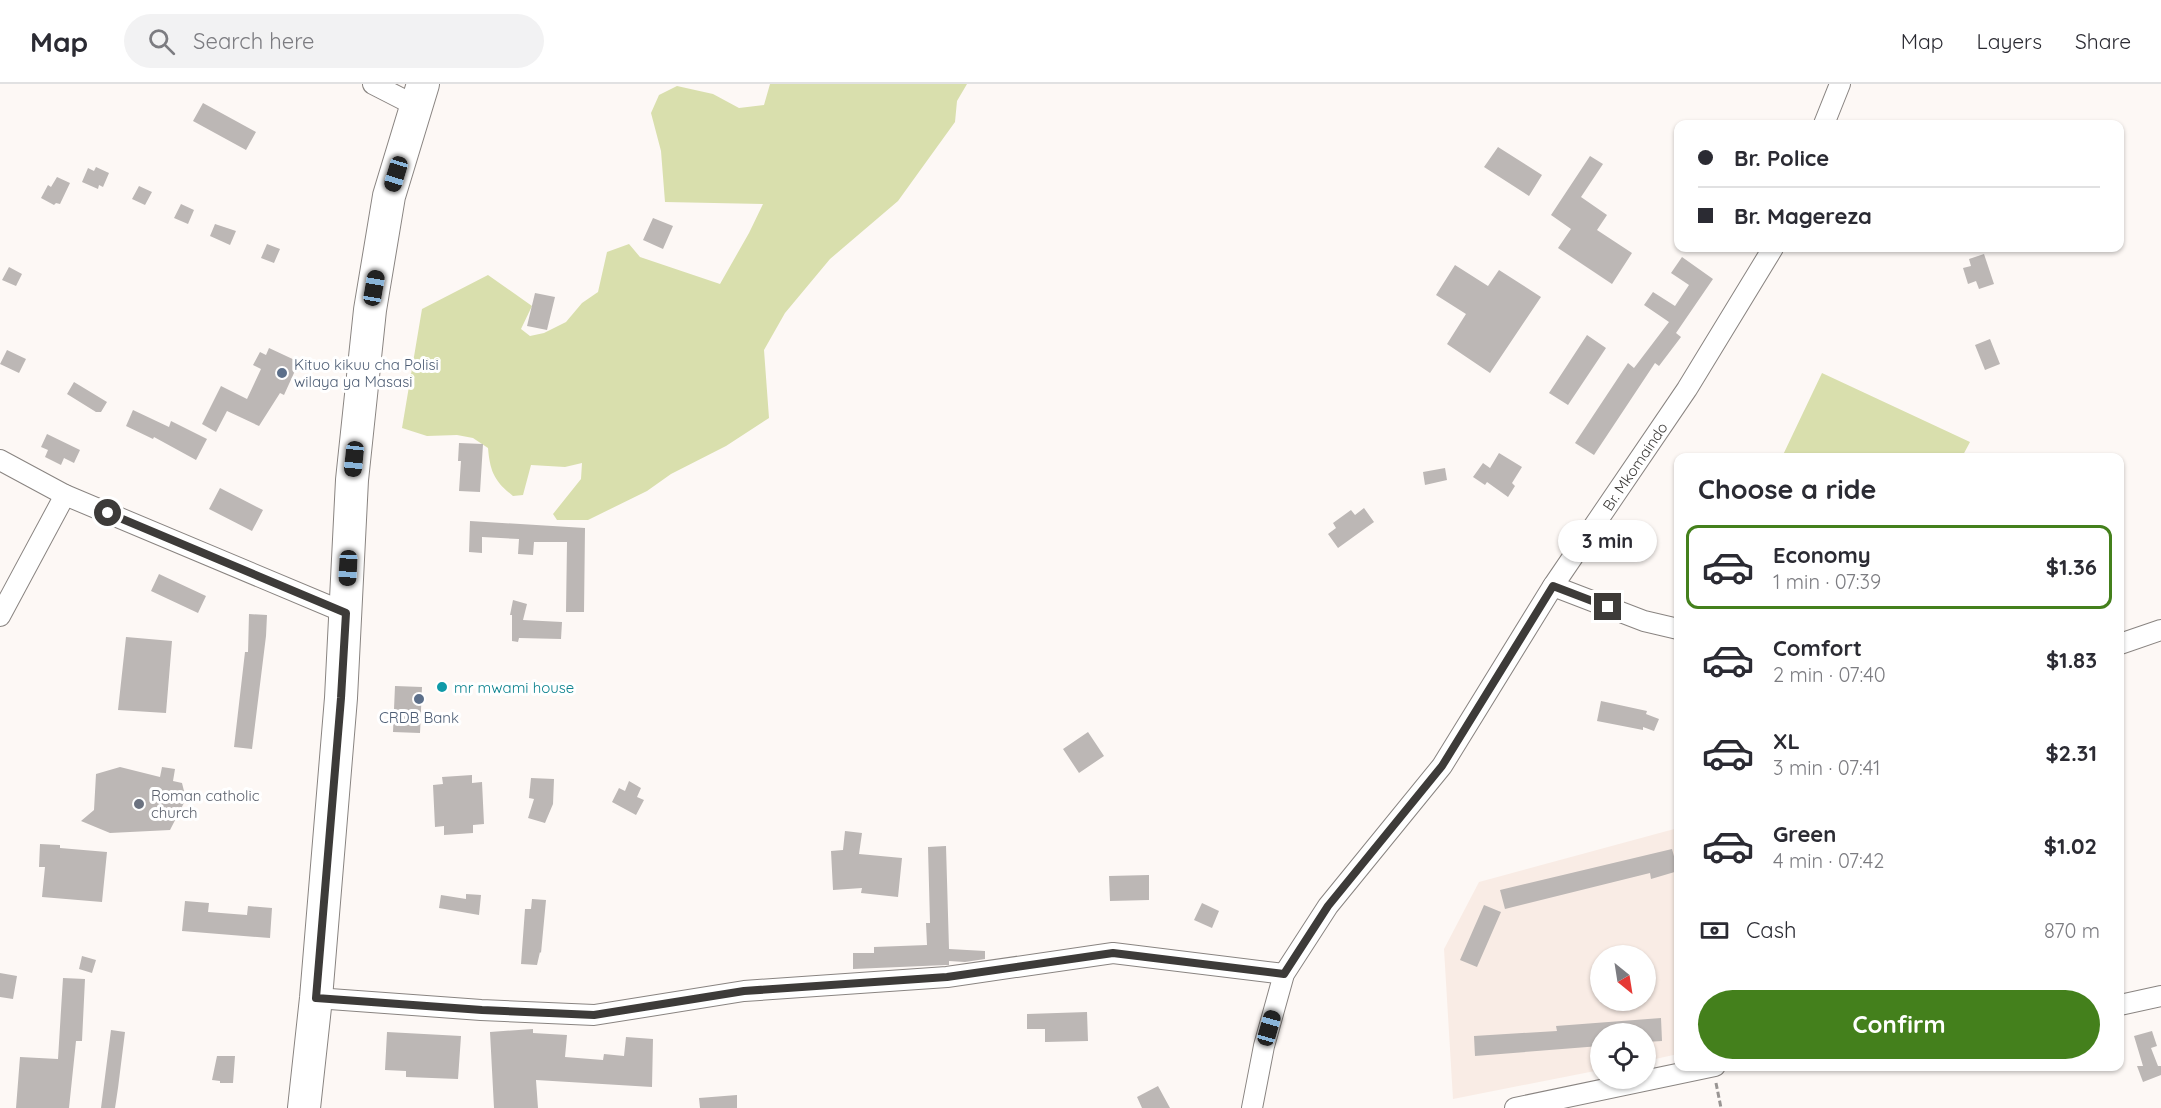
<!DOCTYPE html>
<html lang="en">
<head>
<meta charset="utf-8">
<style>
  body { margin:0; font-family:Quicksand,sans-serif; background:#f2f2f3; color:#2b2b33; height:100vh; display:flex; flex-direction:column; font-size:22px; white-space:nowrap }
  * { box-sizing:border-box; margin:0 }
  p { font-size:20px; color:#7c7c81 }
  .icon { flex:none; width:33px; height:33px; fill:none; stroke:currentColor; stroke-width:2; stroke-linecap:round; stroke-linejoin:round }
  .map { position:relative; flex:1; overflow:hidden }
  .panel { position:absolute; left:1674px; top:369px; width:450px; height:618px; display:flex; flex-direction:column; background:#fff; border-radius:12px; box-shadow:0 2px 4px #0004 }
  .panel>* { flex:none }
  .guide { position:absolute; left:1674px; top:36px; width:450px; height:132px; border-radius:12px; box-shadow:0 2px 4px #0004; display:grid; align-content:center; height:132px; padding:0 24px; background:#fff }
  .needle { width:39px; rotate:150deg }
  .controls { position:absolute; left:1590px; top:861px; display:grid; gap:12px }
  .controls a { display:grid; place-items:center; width:66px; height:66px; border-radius:50%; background:#fff; box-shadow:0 2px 4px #0004; font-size:30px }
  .end { position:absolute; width:27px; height:27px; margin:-14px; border:8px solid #3d3b39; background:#fff; box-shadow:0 0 0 3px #fff }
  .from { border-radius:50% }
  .bubble { position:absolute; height:42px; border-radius:21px; background:#fff; box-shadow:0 2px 4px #0004; font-size:20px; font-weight:700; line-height:42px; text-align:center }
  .car { position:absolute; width:18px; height:36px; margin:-18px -9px; border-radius:8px; box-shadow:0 0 4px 2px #0007; background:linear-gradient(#222 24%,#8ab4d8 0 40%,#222 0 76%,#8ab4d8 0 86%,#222 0) }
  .guide b { display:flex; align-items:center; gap:21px; height:57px; font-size:22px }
  .guide b+b { border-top:2px solid #e1e1e2 }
  .guide i { width:15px; height:15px; background:#2b2b33 }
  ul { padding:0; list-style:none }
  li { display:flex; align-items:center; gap:18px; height:84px; margin:0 12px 9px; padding:0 12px; border:3px solid transparent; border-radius:12px }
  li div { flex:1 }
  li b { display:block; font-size:22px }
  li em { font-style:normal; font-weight:700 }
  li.on { border-color:#44801c }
  li>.icon { width:54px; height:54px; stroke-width:1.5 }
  h2 { padding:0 24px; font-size:27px; line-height:72px }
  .pay { display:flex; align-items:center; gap:15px; height:66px; padding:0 24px; font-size:22px }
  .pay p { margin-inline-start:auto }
  .cta { display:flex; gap:12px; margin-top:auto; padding:12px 24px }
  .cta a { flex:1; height:69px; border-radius:36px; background:#44801c; color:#fff; font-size:24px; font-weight:700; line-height:69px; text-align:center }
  header { display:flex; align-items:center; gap:36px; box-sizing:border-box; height:84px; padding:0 30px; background:#fff; border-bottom:2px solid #e1e1e2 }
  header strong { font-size:28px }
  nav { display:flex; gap:33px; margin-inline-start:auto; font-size:21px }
  .search { width:420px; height:54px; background:#f2f2f3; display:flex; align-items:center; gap:15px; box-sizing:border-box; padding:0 21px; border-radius:33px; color:#7c7c81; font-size:22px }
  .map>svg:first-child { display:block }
  .built { fill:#f9ece5; fill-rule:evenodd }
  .green { fill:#d9dfad }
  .building { fill:#bcb7b5 }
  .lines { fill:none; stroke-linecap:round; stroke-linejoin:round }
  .minor-casing { stroke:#898481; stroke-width:22 }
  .trunk-casing { stroke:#898481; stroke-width:34 }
  .path { stroke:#999593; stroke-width:3; stroke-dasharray:6 3; stroke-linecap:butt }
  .minor { stroke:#fff; stroke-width:20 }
  .trunk { stroke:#fff; stroke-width:32 }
  .route { stroke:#3d3b39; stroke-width:8 }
  .service-dot { fill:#5c6f8a; stroke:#fff; stroke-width:2 }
  .culture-dot { fill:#0f9aa8; stroke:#fff; stroke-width:2 }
  .worship-dot { fill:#6b7280; stroke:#fff; stroke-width:2 }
  .labels { text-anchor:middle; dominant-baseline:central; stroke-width:6; stroke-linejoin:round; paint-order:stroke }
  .service-label { font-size:15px; fill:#4e5e75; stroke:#fff; text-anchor:start }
  .street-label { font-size:15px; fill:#3d3b39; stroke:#fff }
  .culture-label { font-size:15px; fill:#0d838f; stroke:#fff; text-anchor:start }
  .worship-label { font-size:15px; fill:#5b616d; stroke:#fff; text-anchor:start }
</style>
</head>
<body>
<header>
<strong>Map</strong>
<div class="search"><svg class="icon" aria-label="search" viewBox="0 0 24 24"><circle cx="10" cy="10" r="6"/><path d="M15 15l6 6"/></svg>Search here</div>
<nav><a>Map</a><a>Layers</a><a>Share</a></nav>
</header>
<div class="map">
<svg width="2161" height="1024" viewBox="0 0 2161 1024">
  <rect width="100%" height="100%" fill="#fdf8f5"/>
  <path class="built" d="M1678 744V970L1646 977V950H1600V986L1453 1015 1444 865 1479 798ZM1600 872H1646V916H1600Z"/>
  <path class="green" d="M770 0H967L957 17 955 38 898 117 830 175 785 229 764 266 769 334 726 362 671 390 647 407 588 436H557L553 430 581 395 582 379 565 383 531 381 523 411 513 412C494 397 490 387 488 364L473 354 457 351 427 352 402 344 422 225 488 191 532 222 521 245 530 252 544 249 566 238 582 219 598 208 607 168 629 160 640 173 720 200 749 149 763 120 665 118 661 67 651 29 659 11 677 2 713 10 739 24 764 21Z
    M1822 289 1970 358 1962 373H1782Z"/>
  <path class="building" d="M203 19 256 48 246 66 193 37Z
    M1498 63 1542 91 1529 112 1484 83Z
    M1590 72 1603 80 1581 113 1607 131 1597 146 1632 169 1612 200 1558 164 1571 145 1551 131Z
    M96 83 109 89 103 103 99 101 98 105 82 98 88 84 94 87Z
    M57 93 70 99 60 120 56 119 54 121 41 114 48 101 51 103Z
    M139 102 152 108 145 121 132 115Z
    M181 120 194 126 188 140 174 134Z
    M653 134 673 142 663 165 643 156Z
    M215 140 236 147 230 161 210 152Z
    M267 160 280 165 274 179 261 174Z
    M1984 170 1994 200 1979 205 1976 197 1968 200 1963 184 1971 182 1969 175Z
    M1682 173 1713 195 1676 249 1681 253 1659 282 1655 279 1594 371 1575 359 1628 279 1634 284 1669 238 1644 221 1653 208 1675 222 1689 201 1671 189Z
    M1455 181 1488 202 1499 186 1541 213 1490 289 1447 260 1466 230 1436 211Z
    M9 183 22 190 16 202 2 196Z
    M535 209 555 213 547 246 527 242Z
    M1587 251 1606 264 1568 321 1549 309Z
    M1990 255 2000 280 1985 286 1975 261Z
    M269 264 299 278 284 311 280 309 259 342 227 327 216 348 202 340 221 302 247 315 261 285 253 281 260 268 266 271Z
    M7 266 26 275 19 289 0 280Z
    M74 298 107 318 101 328H96L67 310Z
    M133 326 169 343 171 337 207 355 196 376 154 353 153 355 126 342Z
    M47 350 80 366 74 379 64 374 61 381 45 373 48 366 41 363Z
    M459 359 483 360 480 408 459 407 461 377H458Z
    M1499 369 1522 383 1512 399 1515 402 1508 413 1487 398 1485 401 1473 393 1483 379 1490 384Z
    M1445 384 1447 396 1425 401 1423 388Z
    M220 404 263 426 252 447 209 425Z
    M1364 424 1374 438 1338 464 1328 450 1336 444 1333 439 1351 426 1355 431Z
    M470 437 585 444 584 528H566L567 458H534L533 471 518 470 519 455 482 453V469L469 468Z
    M159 490 206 512 198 529 151 507Z
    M513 516 527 520 523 536 562 538 561 555 519 554 518 558 512 557V531H510Z
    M249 530 267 531 266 552 252 665 234 663 245 568H248Z
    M126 553 172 557 166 629 118 626Z
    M395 602 422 603 420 649 393 648Z
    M1601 617 1647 627 1646 630 1659 635 1654 647 1643 643V646L1597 637Z
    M1088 648 1104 672 1079 689 1063 665Z
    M120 683 160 693 162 683 175 685 173 697 182 699 186 715 170 746 110 749 81 737 94 726 96 690Z
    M472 691V699L482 698 484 740 473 741V749L444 751V742L435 743 433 701 443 700 442 693Z
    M531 694 554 695 553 720 545 739 528 734 534 715 529 714Z
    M629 697 641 704 637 713 644 716 636 731 612 718 619 704 625 707Z
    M845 747 862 749 859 770 902 774 898 813 861 809 862 804 833 806 831 767 843 766Z
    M40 760 60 761V764L107 768 102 818 42 813 45 783H39Z
    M946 762 949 865 985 867V875L965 878 949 877V881H946L853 885V869H874V863L927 861 926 839H930L928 763Z
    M1672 765 1678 787 1651 795 1650 789 1505 825 1500 806Z
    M1149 791V816L1110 817 1109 792Z
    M466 810 481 811 479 831 439 824 441 811 466 815Z
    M532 815 546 816 541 869 540 868 537 881 521 880 525 825H531Z
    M185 817 209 819 208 828 247 831 248 822 272 824 270 854 182 847Z
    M1202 819 1219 827 1212 844 1194 836Z
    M1484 821 1501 828 1477 883 1460 876Z
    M82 872 96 876 92 889 79 885Z
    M0 889 17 892 13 915 0 913Z
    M63 894 85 895 82 957H76L69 1024H16L20 973 58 975Z
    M1087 928 1088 957 1045 958V945H1027V930Z
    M1661 934 1662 957 1646 958V950H1600V962L1475 972 1474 952 1557 947 1556 942Z
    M533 945V949L567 951 565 973 603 976 604 970 624 972 626 953 653 955 652 1003 536 996 538 1024H494L490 948Z
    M111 946 125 948 118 1004 115 1024H101Z
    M2152 947 2157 962 2151 964 2158 982H2161V991L2143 998 2137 982H2143L2134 952Z
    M387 948 461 952 458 995 406 993V987L385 986Z
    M217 972H235L233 999H220V997L212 996Z
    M1158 1002 1170 1024H1142L1137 1013Z
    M737 1011V1024H700L699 1014Z"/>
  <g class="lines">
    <defs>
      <g id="minor">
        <path d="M373 0 416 22"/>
        <path d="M1824 40 1840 0"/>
        <path d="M0 376 65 411 346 529"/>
        <path d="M1553 502 1644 537 1678 545"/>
        <path d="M0 532 65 411"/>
        <path d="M2120 560 2161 546"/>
        <path d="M316 914 481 926 594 931 744 907 947 893 1113 869 1284 890"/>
        <path d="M2120 921 2161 912"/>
        <path id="s1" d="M1252 1024 1264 962 1284 890 1328 822 1442 682 1553 502 1687 305 1773 164"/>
        <path d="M1515 1024 1715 982"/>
      </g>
      <path id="trunk" d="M304 1024 316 914 341 614 352 396 370 226 389 112 423 0"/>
    </defs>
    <use href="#minor" class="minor-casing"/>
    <use href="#trunk" class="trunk-casing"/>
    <path class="path" d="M1716 999 1721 1024"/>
    <use href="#minor" class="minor"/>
    <use href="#trunk" class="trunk"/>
  </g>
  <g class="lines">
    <path class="route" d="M108 429 346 529 341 614 316 914 482 926 594 931 744 907 947 893 1113 869 1284 890 1328 822 1442 682 1553 502 1608 523"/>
  </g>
  <g class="service-dot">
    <circle cx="282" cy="289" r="6"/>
    <circle cx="419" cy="615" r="6"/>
  </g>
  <circle class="culture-dot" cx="442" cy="603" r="6"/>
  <circle class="worship-dot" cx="139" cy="720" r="6"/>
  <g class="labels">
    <g class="service-label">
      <text x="294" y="280">Kituo kikuu cha Polisi<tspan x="294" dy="17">wilaya ya Masasi</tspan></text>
      <text x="419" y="633" text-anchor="middle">CRDB Bank</text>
    </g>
    <g class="street-label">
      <text stroke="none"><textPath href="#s1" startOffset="756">Br. Mkomaindo</textPath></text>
    </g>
    <g class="culture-label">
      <text x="454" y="603">mr mwami house</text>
    </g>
    <g class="worship-label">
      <text x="151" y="711">Roman catholic<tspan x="151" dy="17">church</tspan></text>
    </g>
  </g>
</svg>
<div class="controls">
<a><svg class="needle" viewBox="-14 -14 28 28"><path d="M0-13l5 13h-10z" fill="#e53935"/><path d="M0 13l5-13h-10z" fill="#7c7c81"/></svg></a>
<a><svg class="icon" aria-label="locate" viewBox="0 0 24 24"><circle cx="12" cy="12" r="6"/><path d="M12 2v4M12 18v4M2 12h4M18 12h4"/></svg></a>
</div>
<i class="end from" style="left:108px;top:429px"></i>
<i class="end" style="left:1608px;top:523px"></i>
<div class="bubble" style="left:1558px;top:436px;width:99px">3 min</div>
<i class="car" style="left:396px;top:90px;rotate:197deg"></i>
<i class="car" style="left:374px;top:204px;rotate:10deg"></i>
<i class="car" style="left:354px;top:375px;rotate:186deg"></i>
<i class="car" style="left:348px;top:484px;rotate:183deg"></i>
<i class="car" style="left:1269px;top:944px;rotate:16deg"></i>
<div class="guide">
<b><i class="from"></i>Br. Police</b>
<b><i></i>Br. Magereza</b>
</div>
<section class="panel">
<h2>Choose a ride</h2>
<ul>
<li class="on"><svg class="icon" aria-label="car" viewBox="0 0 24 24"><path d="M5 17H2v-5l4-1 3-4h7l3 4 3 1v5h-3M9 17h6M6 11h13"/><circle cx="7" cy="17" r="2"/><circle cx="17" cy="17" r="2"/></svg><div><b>Economy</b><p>1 min · 07:39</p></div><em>$1.36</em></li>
<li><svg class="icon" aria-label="car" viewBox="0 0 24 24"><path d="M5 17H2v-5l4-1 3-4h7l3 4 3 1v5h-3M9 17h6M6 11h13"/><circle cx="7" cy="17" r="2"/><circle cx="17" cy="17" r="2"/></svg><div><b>Comfort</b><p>2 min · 07:40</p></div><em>$1.83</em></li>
<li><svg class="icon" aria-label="car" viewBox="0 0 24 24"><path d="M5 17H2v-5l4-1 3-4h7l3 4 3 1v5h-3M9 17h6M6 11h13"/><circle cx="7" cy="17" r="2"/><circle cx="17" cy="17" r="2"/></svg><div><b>XL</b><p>3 min · 07:41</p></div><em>$2.31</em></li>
<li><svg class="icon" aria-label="car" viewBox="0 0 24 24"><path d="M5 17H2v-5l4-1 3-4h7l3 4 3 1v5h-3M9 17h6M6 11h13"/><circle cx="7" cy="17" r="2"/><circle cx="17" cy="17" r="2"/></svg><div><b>Green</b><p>4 min · 07:42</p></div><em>$1.02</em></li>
</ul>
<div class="pay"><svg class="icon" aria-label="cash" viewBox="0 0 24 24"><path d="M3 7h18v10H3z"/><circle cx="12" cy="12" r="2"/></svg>Cash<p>870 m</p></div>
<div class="cta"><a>Confirm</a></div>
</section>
</div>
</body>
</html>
